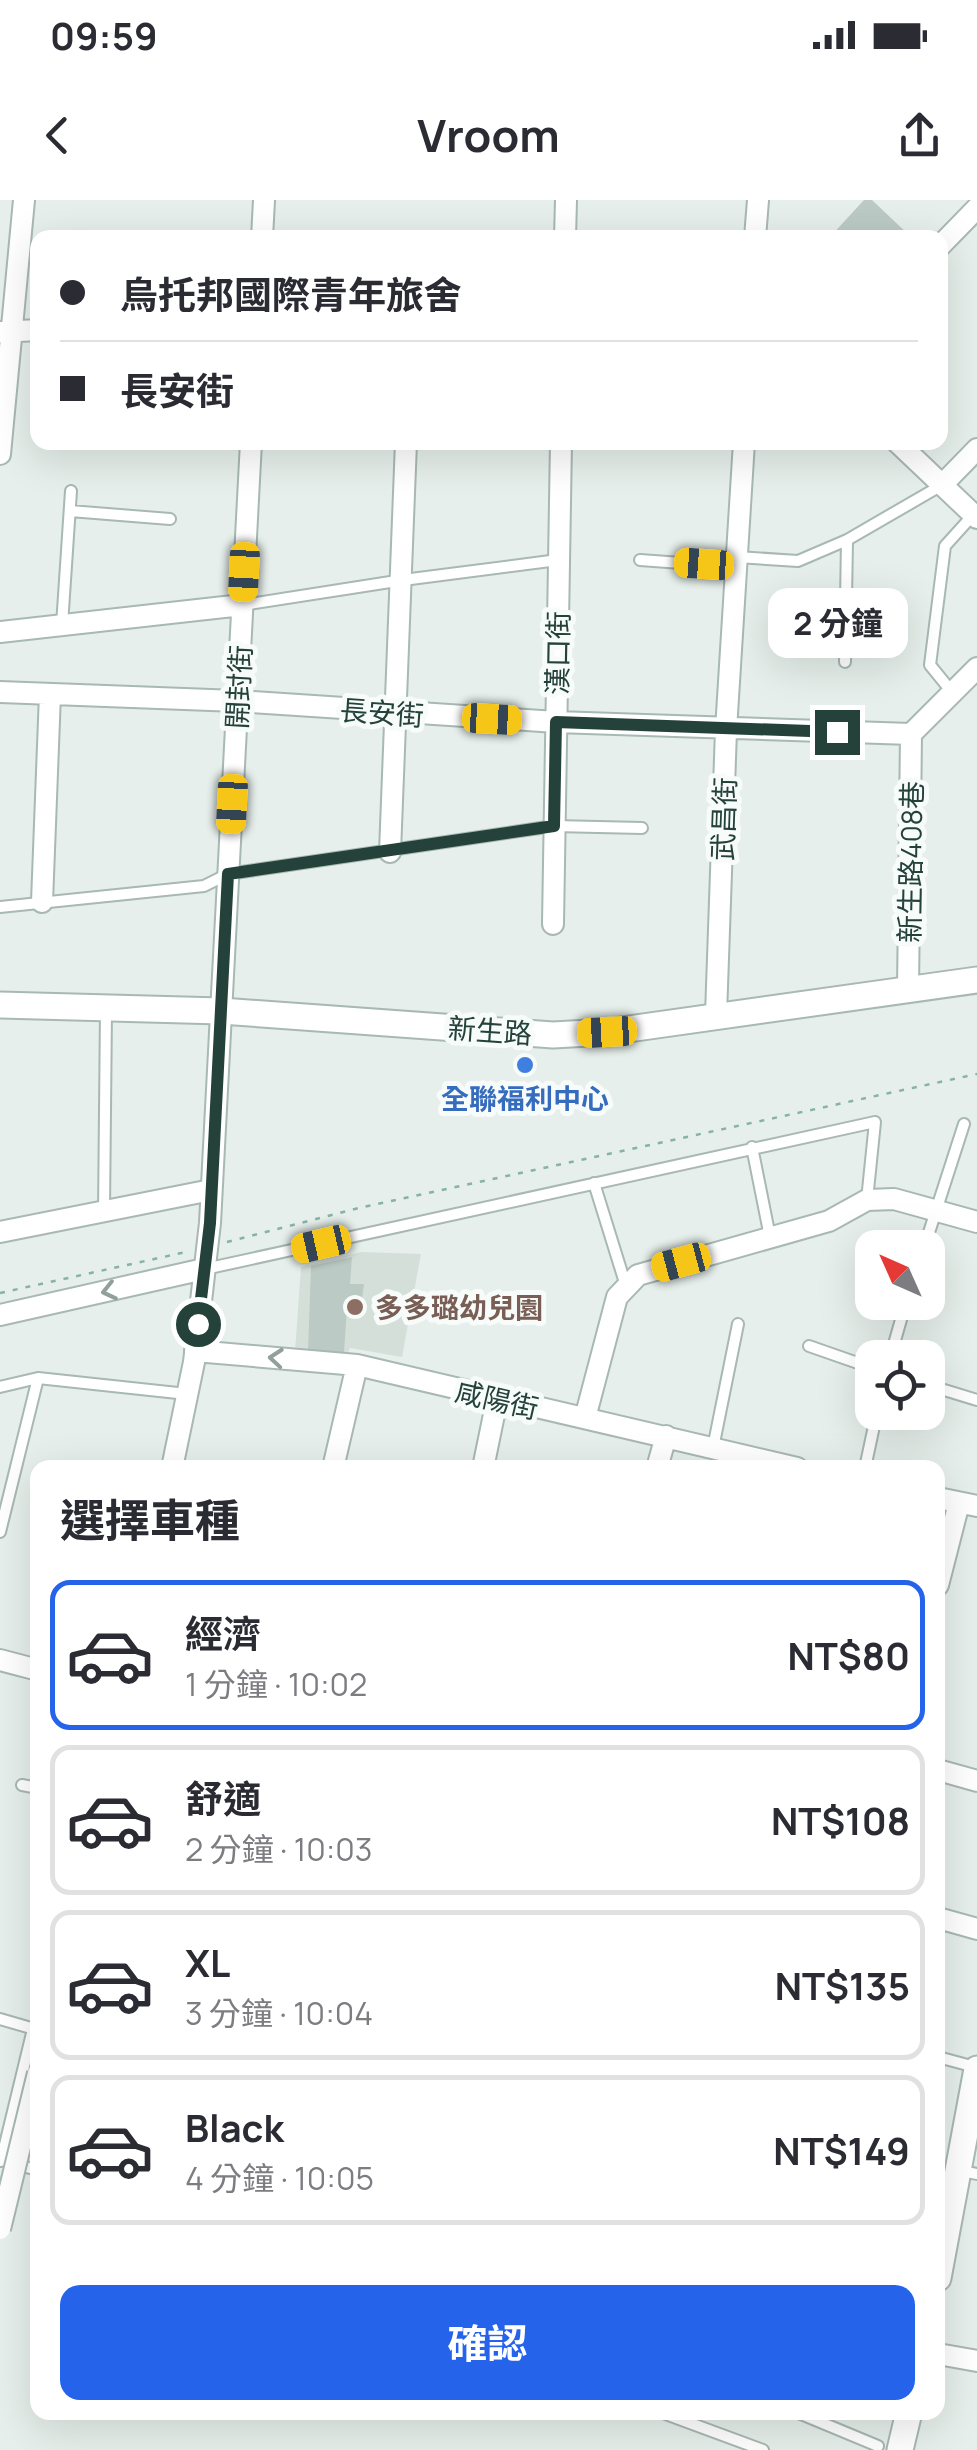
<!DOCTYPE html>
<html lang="zh-TW">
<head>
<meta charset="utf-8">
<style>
  body { margin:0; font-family:Manrope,"Noto Sans TC",sans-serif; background:#f2f2f3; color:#2b2b33; height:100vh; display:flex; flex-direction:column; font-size:38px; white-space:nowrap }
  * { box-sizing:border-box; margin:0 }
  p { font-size:32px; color:#7c7c81 }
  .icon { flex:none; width:55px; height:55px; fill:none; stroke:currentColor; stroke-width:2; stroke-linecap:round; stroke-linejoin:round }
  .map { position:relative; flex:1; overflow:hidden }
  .details { position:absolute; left:30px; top:1260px; width:915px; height:960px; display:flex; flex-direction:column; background:#fff; border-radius:20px; box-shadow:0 10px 40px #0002 }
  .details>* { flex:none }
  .guide { position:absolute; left:30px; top:30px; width:918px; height:220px; border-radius:20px; box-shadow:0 10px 40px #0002; display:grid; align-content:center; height:220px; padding:0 30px; background:#fff }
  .needle { width:65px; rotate:315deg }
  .tools { position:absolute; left:855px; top:1030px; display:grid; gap:20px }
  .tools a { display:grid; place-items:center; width:90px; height:90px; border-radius:20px; background:#fff; box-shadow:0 10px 40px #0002; font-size:50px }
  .end { position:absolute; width:45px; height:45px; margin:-22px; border:12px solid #24423a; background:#fff; box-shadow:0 0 0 5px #fff }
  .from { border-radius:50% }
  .bubble { position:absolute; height:70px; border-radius:20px; background:#fff; box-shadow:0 10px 40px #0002; font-size:32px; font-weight:700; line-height:70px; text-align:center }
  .car { position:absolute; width:30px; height:60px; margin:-30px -15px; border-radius:12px; box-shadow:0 0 8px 2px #0007; background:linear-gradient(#f5c518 24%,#345 0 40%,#f5c518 0 76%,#345 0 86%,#f5c518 0) }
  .guide b { display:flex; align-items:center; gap:35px; height:95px; font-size:38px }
  .guide b+b { border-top:2px solid #e1e1e2 }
  .guide i { width:25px; height:25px; background:#2b2b33 }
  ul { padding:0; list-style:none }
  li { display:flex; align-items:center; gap:30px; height:150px; margin:0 20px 15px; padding:0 10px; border:5px solid #e1e1e2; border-radius:20px }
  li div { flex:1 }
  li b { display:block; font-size:38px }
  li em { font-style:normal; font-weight:700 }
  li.selected { border-color:#2563eb }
  li>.icon { width:90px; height:90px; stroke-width:1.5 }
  h2 { padding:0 30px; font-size:45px; line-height:120px }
  .cta { display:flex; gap:20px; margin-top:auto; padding:20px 30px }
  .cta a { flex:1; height:115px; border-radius:20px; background:#2563eb; color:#fff; font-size:40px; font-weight:700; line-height:115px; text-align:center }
  .status { display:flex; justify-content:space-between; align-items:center; height:70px; padding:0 50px; background:#fff; direction:ltr }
  .status svg { height:28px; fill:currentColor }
  header { display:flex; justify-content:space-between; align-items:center; height:130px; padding:0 30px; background:#fff; font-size:45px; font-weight:700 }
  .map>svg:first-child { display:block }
  .built { fill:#d4dfda }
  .building { fill:#bbcac4 }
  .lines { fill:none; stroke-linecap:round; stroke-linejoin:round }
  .service-casing { stroke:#a8b8b2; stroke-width:14 }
  .minor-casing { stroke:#a8b8b2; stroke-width:24 }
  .tertiary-casing { stroke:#a8b8b2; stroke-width:29 }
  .path { stroke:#86b3a5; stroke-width:2.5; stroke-dasharray:5 8; stroke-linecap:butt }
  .service { stroke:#fff; stroke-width:10 }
  .minor { stroke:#fff; stroke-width:20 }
  .tertiary { stroke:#fff; stroke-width:25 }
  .minor-bridge-casing { stroke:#a8b8b2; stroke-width:24; stroke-linecap:butt }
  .minor-bridge { stroke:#fff; stroke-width:20 }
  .oneway { stroke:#92a09c }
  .route { stroke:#24423a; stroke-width:12 }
  .shop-dot { fill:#3f7fe0; stroke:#f7fbf9; stroke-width:4 }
  .education-dot { fill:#8d6e63; stroke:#f7fbf9; stroke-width:4 }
  .labels { text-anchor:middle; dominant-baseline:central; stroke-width:10; stroke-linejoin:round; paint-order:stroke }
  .street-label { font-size:28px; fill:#24423a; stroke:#f7fbf9 }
  .shop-label { font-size:28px; font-weight:bold; fill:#366cbe; stroke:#f7fbf9 }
  .education-label { font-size:28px; font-weight:bold; fill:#785e54; stroke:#f7fbf9; text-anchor:start }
</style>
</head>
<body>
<div class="status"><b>09:59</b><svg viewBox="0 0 49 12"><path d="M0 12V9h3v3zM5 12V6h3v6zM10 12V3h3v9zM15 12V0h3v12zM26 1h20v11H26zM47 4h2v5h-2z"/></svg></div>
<header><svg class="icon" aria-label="back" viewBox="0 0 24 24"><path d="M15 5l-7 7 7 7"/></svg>Vroom<svg class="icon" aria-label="share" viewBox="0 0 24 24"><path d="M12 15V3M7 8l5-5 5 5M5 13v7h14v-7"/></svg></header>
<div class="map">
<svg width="977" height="2250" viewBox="0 0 977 2250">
  <rect width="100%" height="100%" fill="#e6efeb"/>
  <path class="built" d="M361 1052 421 1054 402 1157 350 1148 346 1157 295 1152 301 1067Z"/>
  <path class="building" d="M864 0H872L912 38H829Z
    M352 1057 350 1084H364L361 1106 347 1107 344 1153 308 1151 311 1066Z"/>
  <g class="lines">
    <defs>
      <path id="service" d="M70 311 170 319
        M737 357 798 361 847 340 942 285
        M640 360 736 367
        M243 405 403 380 558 360
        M62 425 71 291
        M845 462 847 340
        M952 492 930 465 945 346 973 315
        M0 707 204 686 228 674 554 626 642 628
        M752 947 770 1037
        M594 983 626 1086
        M104 1012 106 810
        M924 1048 964 924
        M205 1069 875 922 867 1000
        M809 1146 872 1168
        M890 1158 906 1102
        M928 1185 977 1200
        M0 1187 38 1178 187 1194
        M713 1248 738 1124
        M865 1268 877 1212
        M0 1332 38 1178
        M22 1585 38 1588
        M0 1819 38 1830
        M938 1857 975 1867
        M1 1961 33 1829
        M14 1964 38 1970
        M957 1970 977 1974
        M660 2212 763 2250
        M796 2212 878 2246"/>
      <path id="minor" d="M262 38 264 0
        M565 38 566 0
        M755 38 758 0
        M940 46 977 8
        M0 132 38 130
        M897 242 977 318
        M0 254 24 0
        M942 285 977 249
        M0 432 242 405
        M0 492 237 501 556 522 911 534 977 468
        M390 652 406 242
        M42 702 50 494
        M553 724 561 242
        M908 790 911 534
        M716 815 726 530 744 242
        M0 1032 211 990
        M0 1115 204 1069
        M195 1151 357 1165 797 1268
        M585 1218 617 1097 638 1075 829 1021 867 1000 894 999 977 1022
        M172 1268 194 1162 210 1023 251 242
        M333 1268 357 1165
        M483 1268 497 1200
        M657 1268 666 1236
        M938 1298 977 1306
        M938 1385 959 1303
        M0 1460 38 1470
        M938 1570 977 1581
        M938 1718 977 1729
        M938 2154 977 2161"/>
      <path id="tertiary" d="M0 805 221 811 553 835 607 832 977 780
        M938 2078 977 1869
        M900 2250 909 2212"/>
    </defs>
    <use href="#service" class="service-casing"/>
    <use href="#minor" class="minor-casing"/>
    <use href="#tertiary" class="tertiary-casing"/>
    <path class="path" d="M227 1042 359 1008 977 874
      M0 1093 186 1052"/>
    <use href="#service" class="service"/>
    <use href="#minor" class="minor"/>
    <use href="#tertiary" class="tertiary"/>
    <defs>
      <path id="minor-bridge" d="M0 2029 38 1873"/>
    </defs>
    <use href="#minor-bridge" class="minor-bridge-casing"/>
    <use href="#minor-bridge" class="minor-bridge"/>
  </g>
  <defs><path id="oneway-chevron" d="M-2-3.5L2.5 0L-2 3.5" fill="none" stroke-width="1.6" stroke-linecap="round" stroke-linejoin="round" transform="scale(2.5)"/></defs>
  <g class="oneway">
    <use href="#oneway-chevron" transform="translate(109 1091) rotate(167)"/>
    <use href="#oneway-chevron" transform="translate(276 1158) rotate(-175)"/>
  </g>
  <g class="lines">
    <path class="route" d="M198 1124 210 1023 228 674 554 626 556 522 837 532"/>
  </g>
  <circle class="shop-dot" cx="525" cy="865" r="10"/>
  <circle class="education-dot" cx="355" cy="1107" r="10"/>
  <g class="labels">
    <g class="street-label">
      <text transform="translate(557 453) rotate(-89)">漢口街</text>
      <text transform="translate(238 487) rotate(-87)">開封街</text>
      <text transform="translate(382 512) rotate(4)">長安街</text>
      <text transform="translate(723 619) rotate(-88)">武昌街</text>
      <text transform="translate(910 662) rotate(-89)">新生路408巷</text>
      <text transform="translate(490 830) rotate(4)">新生路</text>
      <text transform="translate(497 1199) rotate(13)">咸陽街</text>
    </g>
    <g class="shop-label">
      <text x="525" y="898">全聯福利中心</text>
    </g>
    <g class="education-label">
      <text x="375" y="1107">多多璐幼兒園</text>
    </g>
  </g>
</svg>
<div class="tools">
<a><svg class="needle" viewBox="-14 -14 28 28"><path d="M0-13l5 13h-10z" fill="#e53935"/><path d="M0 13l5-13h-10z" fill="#7c7c81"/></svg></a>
<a><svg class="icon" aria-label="locate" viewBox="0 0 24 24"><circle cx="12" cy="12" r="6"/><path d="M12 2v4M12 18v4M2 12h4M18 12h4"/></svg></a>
</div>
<i class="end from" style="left:198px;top:1124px"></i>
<i class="end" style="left:837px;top:532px"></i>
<div class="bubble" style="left:768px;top:388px;width:140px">2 分鐘</div>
<i class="car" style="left:704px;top:364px;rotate:274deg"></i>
<i class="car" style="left:244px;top:372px;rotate:183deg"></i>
<i class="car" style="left:492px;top:519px;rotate:93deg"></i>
<i class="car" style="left:232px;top:604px;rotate:183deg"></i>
<i class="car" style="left:607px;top:832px;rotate:267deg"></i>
<i class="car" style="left:321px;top:1044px;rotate:257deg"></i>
<i class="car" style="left:681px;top:1062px;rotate:255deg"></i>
<div class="guide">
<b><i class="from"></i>烏托邦國際青年旅舍</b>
<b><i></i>長安街</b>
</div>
<section class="details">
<h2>選擇車種</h2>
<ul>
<li class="selected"><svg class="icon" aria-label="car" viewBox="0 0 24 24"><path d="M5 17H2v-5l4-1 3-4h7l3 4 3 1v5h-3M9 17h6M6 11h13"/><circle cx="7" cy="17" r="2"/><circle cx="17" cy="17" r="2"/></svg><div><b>經濟</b><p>1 分鐘 · 10:02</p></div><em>NT$80</em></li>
<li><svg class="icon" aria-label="car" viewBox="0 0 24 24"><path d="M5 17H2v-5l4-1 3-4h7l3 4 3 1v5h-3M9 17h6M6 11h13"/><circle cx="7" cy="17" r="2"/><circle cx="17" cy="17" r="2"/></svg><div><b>舒適</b><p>2 分鐘 · 10:03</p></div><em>NT$108</em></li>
<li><svg class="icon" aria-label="car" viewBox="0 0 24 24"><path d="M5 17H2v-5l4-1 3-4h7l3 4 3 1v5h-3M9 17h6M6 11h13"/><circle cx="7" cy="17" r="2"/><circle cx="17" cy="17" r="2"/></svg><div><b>XL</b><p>3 分鐘 · 10:04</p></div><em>NT$135</em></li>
<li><svg class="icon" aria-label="car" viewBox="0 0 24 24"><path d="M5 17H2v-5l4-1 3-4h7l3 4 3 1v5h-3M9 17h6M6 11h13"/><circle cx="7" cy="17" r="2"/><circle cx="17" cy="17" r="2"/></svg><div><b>Black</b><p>4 分鐘 · 10:05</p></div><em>NT$149</em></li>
</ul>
<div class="cta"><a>確認</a></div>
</section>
</div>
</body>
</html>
